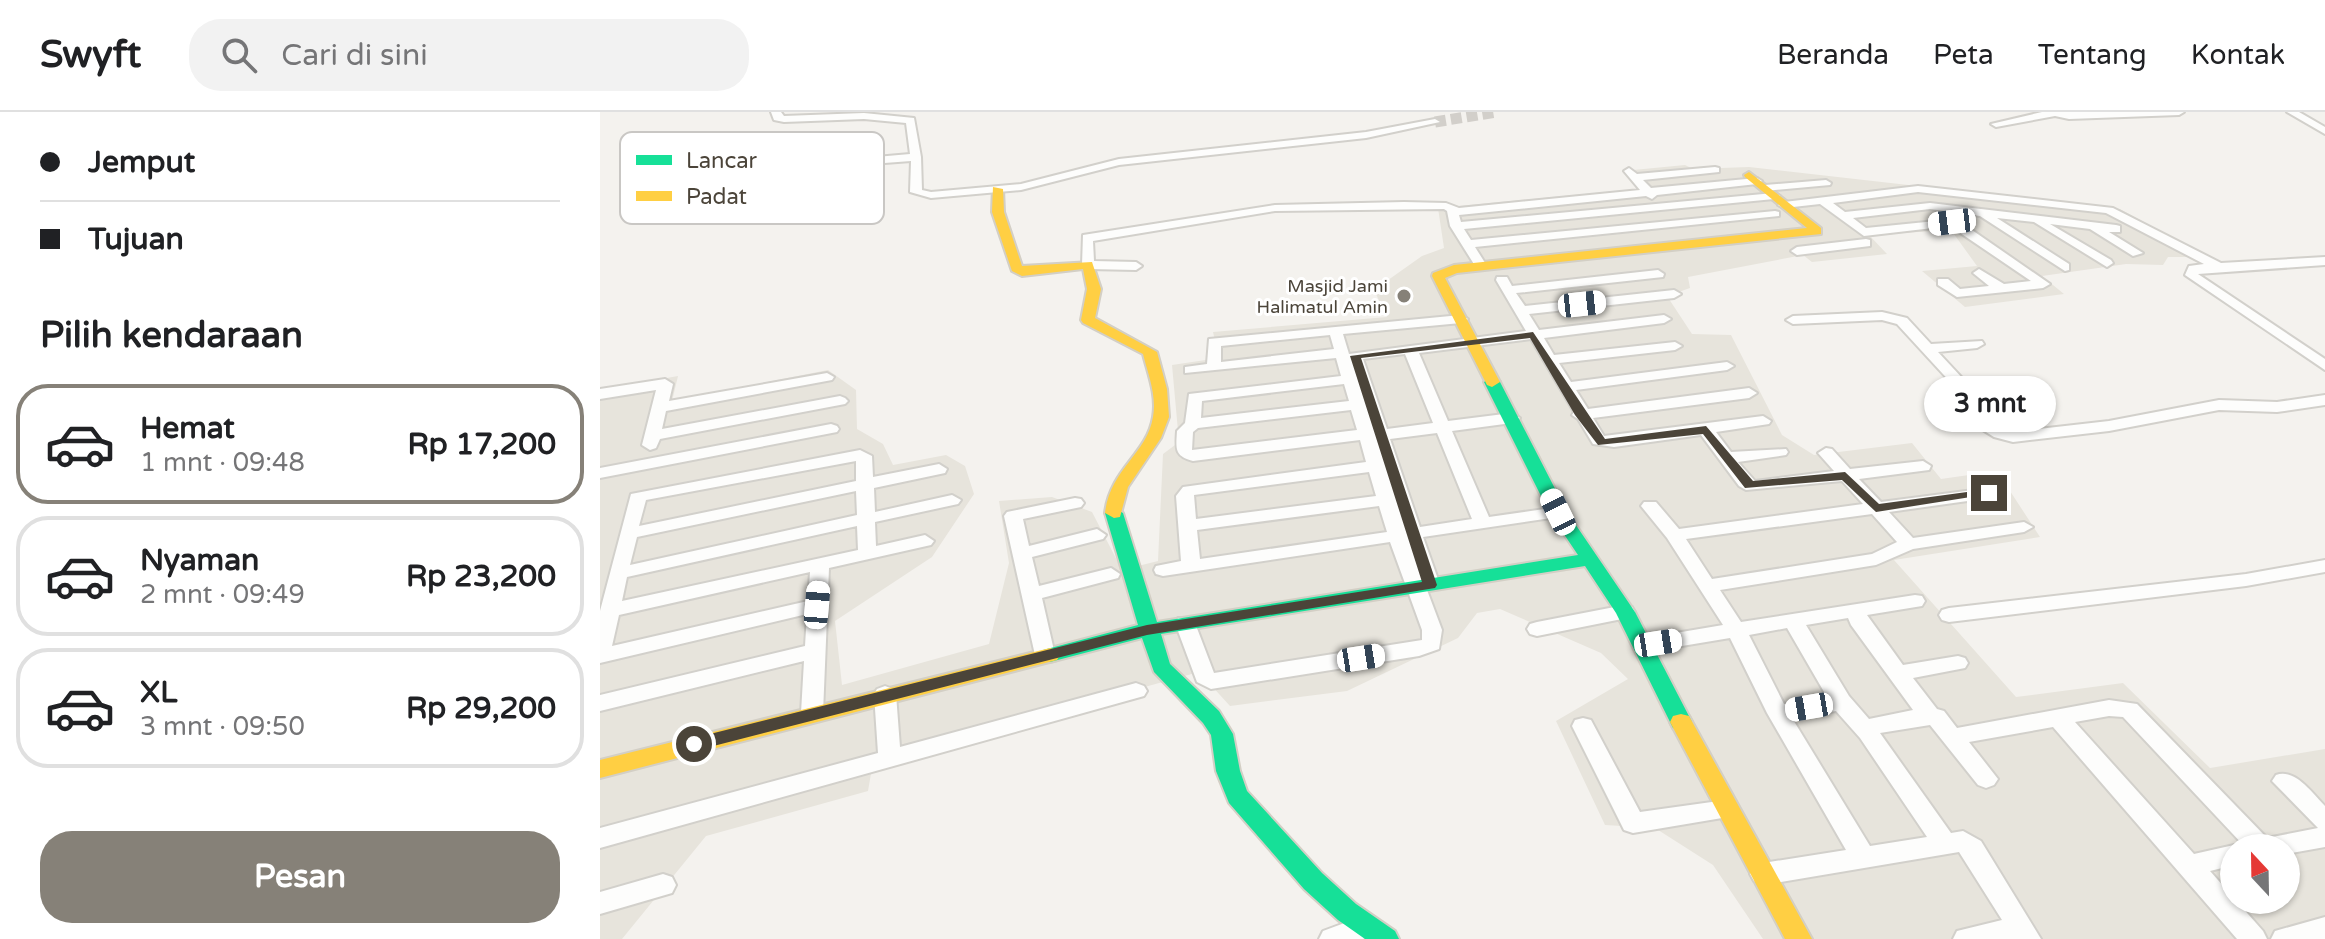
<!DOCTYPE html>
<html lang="id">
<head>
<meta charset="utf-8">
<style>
  body { margin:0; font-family:"Varela Round",sans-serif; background:#f2f2f2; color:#202124; height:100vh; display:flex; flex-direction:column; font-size:30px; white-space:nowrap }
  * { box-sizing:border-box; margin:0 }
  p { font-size:26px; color:#757577 }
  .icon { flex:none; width:44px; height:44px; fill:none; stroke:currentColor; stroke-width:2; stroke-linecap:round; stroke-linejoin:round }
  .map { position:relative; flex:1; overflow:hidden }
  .drawer { display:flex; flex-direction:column; background:#fff; width:600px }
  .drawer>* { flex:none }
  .hud { display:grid; align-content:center; height:176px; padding:0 40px; background:#fff }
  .needle { width:52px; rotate:338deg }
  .fabs { position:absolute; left:1620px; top:722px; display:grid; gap:16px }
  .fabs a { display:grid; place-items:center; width:80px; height:80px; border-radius:50%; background:#fff; box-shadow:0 2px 6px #0004; font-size:40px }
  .end { position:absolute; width:36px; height:36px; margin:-18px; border:10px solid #4b4439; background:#fff; box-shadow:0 0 0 4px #fff }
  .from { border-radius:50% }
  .bubble { position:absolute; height:56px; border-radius:28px; background:#fff; box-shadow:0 2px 6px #0004; font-size:26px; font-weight:800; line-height:56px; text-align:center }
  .car { position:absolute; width:24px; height:48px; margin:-24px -12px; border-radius:10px; box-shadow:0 0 6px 2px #0007; background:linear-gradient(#fff 24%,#345 0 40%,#fff 0 76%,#345 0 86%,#fff 0) }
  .hud b { display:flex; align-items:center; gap:28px; height:76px; font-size:30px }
  .hud b+b { border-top:2px solid #e0e0e0 }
  .hud i { width:20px; height:20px; background:#202124 }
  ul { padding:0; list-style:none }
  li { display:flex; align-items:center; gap:24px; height:120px; margin:0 16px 12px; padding:0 24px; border:4px solid #e0e0e0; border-radius:32px }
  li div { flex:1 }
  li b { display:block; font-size:30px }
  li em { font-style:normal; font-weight:800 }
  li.on { border-color:#868178 }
  li>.icon { width:72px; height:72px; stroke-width:1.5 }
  h2 { padding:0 40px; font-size:36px; line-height:96px }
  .button { display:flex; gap:16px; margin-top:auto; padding:16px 40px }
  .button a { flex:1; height:92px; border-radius:32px; background:#868178; color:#fff; font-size:32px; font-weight:800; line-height:92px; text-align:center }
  header { display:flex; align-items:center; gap:48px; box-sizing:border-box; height:112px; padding:0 40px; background:#fff; border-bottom:2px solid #e0e0e0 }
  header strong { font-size:38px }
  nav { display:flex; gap:44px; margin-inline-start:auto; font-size:28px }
  .search { width:560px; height:72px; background:#f2f2f2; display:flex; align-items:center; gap:20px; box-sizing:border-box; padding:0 28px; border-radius:32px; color:#757577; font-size:30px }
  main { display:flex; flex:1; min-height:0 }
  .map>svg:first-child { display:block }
  .residential { fill:#e7e4dc; fill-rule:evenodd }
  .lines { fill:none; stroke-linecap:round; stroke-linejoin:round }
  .street-tunnel { stroke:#d2cfca; stroke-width:11; stroke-dasharray:11 5; stroke-linecap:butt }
  .street-casing { stroke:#d2d0cb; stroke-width:4 }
  .fast-casing { stroke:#d3cfc5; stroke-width:4 }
  .slow-casing { stroke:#d3cfc5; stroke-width:4 }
  .street { fill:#fdfdfc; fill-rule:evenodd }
  .fast { fill:#16e098; fill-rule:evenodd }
  .slow { fill:#ffcf43; fill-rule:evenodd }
  .route { fill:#4b4439 }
  .poi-dot { fill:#868178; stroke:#fff; stroke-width:3 }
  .labels { text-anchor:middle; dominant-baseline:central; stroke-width:6; stroke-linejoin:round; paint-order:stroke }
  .far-poi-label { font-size:18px; fill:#4b4439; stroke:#fff; text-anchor:end }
  .key { fill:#fff; stroke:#c9c7c4; stroke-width:2 }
  .key-label { font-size:22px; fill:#4b4439 }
</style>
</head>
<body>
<header>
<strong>Swyft</strong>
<div class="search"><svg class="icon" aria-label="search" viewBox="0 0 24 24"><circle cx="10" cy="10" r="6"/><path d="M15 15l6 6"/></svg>Cari di sini</div>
<nav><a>Beranda</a><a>Peta</a><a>Tentang</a><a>Kontak</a></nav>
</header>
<main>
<section class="drawer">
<div class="hud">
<b><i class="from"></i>Jemput</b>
<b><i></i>Tujuan</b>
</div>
<h2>Pilih kendaraan</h2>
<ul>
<li class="on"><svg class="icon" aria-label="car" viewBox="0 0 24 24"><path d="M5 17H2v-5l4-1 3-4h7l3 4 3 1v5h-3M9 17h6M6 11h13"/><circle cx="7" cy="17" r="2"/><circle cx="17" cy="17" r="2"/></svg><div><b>Hemat</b><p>1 mnt · 09:48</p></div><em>Rp 17,200</em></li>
<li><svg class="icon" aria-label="car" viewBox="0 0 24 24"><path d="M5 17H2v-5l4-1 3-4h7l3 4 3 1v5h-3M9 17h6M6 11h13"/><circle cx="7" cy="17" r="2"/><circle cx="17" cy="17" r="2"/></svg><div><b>Nyaman</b><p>2 mnt · 09:49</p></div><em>Rp 23,200</em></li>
<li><svg class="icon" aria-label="car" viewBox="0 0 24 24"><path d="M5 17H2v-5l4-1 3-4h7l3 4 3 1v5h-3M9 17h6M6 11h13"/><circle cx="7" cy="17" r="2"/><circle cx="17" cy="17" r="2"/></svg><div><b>XL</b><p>3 mnt · 09:50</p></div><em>Rp 29,200</em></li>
</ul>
<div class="button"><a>Pesan</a></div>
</section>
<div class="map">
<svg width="1725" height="827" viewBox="0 0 1725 827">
  <rect width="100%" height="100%" fill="#f4f2ee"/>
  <path class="residential" d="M1085 53 1093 57 1149 55 1520 97 1608 145H1568L1563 153 1526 152 1442 164 1464 182 1365 195 1322 159 1377 154 1351 118 1269 123 1287 142 1212 150 1203 143 1088 165 1090 176 1067 184 1092 222 1131 223 1182 323 1214 343 1312 331 1341 367 1397 359 1440 425 1294 448 1416 585 1523 571 1610 656 1725 637V827H1163L1113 753 1055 716 1005 713 956 609 1028 567 1001 541 900 497 877 501 858 526 747 579 630 594 599 560 273 650 268 679 106 724 22 827H0V278L78 264 72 289 228 258 256 278 257 317 283 332 293 353 346 343 365 354 374 382 332 445 235 509 242 573 389 532 409 451 399 389 452 385 492 400 522 458 558 449 563 342 579 330 572 253 619 246 613 220 787 205 774 178 822 144 844 136 838 96 1037 77 1023 59ZM1634 736H1686V788H1634Z"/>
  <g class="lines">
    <path class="street-tunnel" d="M835 10 896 0"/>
    <defs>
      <path id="street" d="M171 0H181L184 4 264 1 314 6 321 45 322 78 331 80 421 72 519 47 766 20 835 7 840 10 766 26 519 53 421 78 331 86 310 80 311 49 113 64 112 62 117 59 310 42 306 11 264 7 184 10 174 8Z
        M1442 0H1584L1579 3 1469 7 1455 4 1396 15 1391 12Z
        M1687 0H1699L1725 15V22Z
        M1115 55 1119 56V60L1043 68 1051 76 1157 66 1162 69 1157 72 1057 83 1052 87 1046 84 859 103 861 110 1174 81 1180 84 1174 87 864 117 871 128 1175 99 1179 100V104L875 135 887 154 881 158 877 157 850 114 847 99 844 97 675 99 493 129 494 149 536 150 542 154 536 158 488 157 482 153 483 123 675 93 804 90 846 91 859 96 1040 78 1024 59 1029 56 1037 62Z
        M1226 68 1231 71 1230 73 1165 79 1159 76 1165 73Z
        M1318 74 1513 96 1621 151 1725 145V153L1598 162 1725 247V258L1585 163 1589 154 1604 152 1506 101 1318 80 1233 91 1245 100 1330 91 1516 113 1520 114V120H1509L1543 141 1533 144 1490 117 1450 112 1511 148 1513 151 1507 155 1434 110 1397 106 1469 152V158L1465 159 1380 104 1330 97 1253 106 1266 116 1356 107 1450 172 1443 176 1357 185 1338 173V167H1348L1360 177 1389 174 1373 161 1379 157 1404 172 1431 169 1350 114 1264 124 1220 92 1184 96 1178 93 1184 90Z
        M1266 127 1270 128V134L1197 143 1191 139 1197 135Z
        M1058 158 1064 162 1063 165 916 181 925 194 1074 178 1081 182 1074 186 929 202 939 218 1064 203 1071 207 1064 211 944 226 954 243 1075 230 1082 234 1075 238 959 251 971 270 1127 250 1134 254 1127 258 976 278 988 297 1149 276 1157 281 1149 286 993 306 1004 324 1163 304 1171 309 1169 312 1116 320 1131 340 1186 337 1188 340 1186 343 1138 350 1155 369 1234 359 1218 341 1226 336 1232 337 1250 357 1323 349 1331 354 1329 358 1259 367 1281 390 1389 376 1398 381 1389 386 1289 400 1313 426 1424 410 1433 415 1424 420 1313 437 1276 453 1120 478 1141 510 1315 483 1322 484 1325 489 1322 494 1267 503 1303 553 1358 544 1365 546 1368 551 1365 556 1313 566 1337 597 1344 599 1357 616 1509 588 1537 592 1667 726 1718 716 1672 669 1676 663C1695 656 1712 681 1725 694V735L1686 742V736H1646L1523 605 1509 604 1475 610 1594 742 1634 733 1643 736H1634V753L1610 759 1663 819 1667 827H1637L1453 615 1369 630 1398 667 1394 673 1386 676 1378 673 1330 613 1280 621 1351 721 1363 719 1381 729 1441 827H1353L1357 819 1402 808 1359 740 1163 773 1154 769 1150 762 1154 755 1163 751 1246 738 1167 601 1130 526 1058 538 1051 536 1048 531 1051 526 1058 524 1123 513 1067 426 1041 394 1044 390H1056L1079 417 1263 392 1242 369 1146 378 1139 374 1101 323 1014 335 993 332 978 307 972 303 974 300 931 227 819 241 848 309 912 301 920 306 912 311 852 319 889 405 958 395 967 400 958 405 823 425 840 473 837 477 827 478 842 518 839 537 819 544 611 577 597 570 575 511 578 506H592L595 511 614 561 822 528V518L790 430 563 464 556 462 554 458 556 454 581 449 576 384 583 375 766 350 760 328 593 349C574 344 576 337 577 319L585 311 589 282 741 264 736 246 585 261V255L607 252 609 227 861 203 868 207 861 211 743 222 749 242 926 219 896 168 897 165H907L912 174ZM730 223 734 237 621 250V234ZM805 242 833 311 787 317 763 247ZM744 272 749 289 601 306 602 289ZM751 298 757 318 592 338 593 320 598 316ZM837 321 872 407 820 415 790 327ZM769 360 776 384 596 407 594 383ZM779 394 787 420 600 447 597 418ZM1272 402 1297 430 1272 442 1112 467 1086 427ZM1248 506 1251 513 1313 598 1269 607 1249 584 1206 513ZM1187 516 1227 585 1184 592 1149 523ZM1236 599 1260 626 1327 725 1270 734 1192 606Z
        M1282 200 1307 206 1331 232 1382 229 1384 232 1377 236 1338 240 1365 269 1390 309 1413 320 1509 309 1619 288 1677 290 1725 283V293L1677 300 1619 298 1509 319 1413 330 1394 325 1378 315 1354 274 1297 212 1282 208 1193 212 1186 208 1193 204Z
        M227 261 234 265 232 268 66 299 62 317 240 284 245 286 248 289 245 292 60 327 56 336 50 338 42 333 56 278 0 287V277L65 267 73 272 69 289Z
        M231 312 237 314 239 317 237 320 0 366V356Z
        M260 338 272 344 273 365 339 352 347 357 345 361 274 376 275 400 352 383 361 388 358 392 275 410 276 434 325 423 334 429 331 433 229 456 223 601 220 607 212 609 204 607 201 601 204 549 0 599V583L205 534 207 502 0 551V499L31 382ZM256 349V369L39 414 46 388ZM256 379 257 403 30 453 37 425ZM257 414 258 438 22 489 27 465ZM210 460 208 489 12 534 19 503Z
        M475 386 481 387 484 391 481 395 423 407 429 434 497 417 506 423 503 427 432 445 439 474 511 456 520 462 518 466 442 486 455 543 452 548H438L435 543 404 404 407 400Z
        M1725 448V460L1646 474 1349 510 1342 508 1339 503 1342 498 1349 496 1646 462Z
        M1025 493 1032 495 1035 500 1032 505 937 524 930 522 927 517 930 512 937 510Z
        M536 571 544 574 547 579 544 584 0 736V716L278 641 274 582 277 577 285 574 293 577 296 582 300 635Z
        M983 606 991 608 1040 700 1126 688 1134 690 1138 697 1134 704 1033 721 1024 718 972 614 975 608Z
        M63 762 72 765 76 773 72 781 0 802V780Z
        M766 803 775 806 779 814 775 822 763 827H719L723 819Z
        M1725 805V827H1671L1675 819Z"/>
      <path id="fast" d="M892 265 900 270 967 400 1035 500 1092 610 1089 616 1081 618 1073 616 1016 501 985 454 561 522 570 552 619 599 633 622 640 659 647 679 722 761 756 792 795 819 799 827H765L738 808 704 777 629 691 616 659 611 623 603 611 554 560 542 526 450 550 443 548 440 543 443 538 538 513 505 401 514 396 523 401 557 510 978 443 949 400 884 270Z"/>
      <path id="slow" d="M1149 60 1221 116V122L857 161 845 166 900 270 892 275 887 273 832 164 833 161 854 153 1207 116 1145 65 1144 63Z
        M393 75 403 77 404 100 422 154 492 150 501 177 495 206 557 240 567 277 569 305 561 326 528 375 520 405 514 406 505 401C510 357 547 342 553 305 557 284 548 262 543 242L483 211 481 208 487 177 483 157 422 164 412 159 392 100Z
        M450 536 457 538 460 543 457 548 0 666V648Z
        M1081 602 1089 604 1212 827H1185L1070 610 1073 604Z"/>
    </defs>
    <use href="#street" class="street-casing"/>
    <use href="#fast" class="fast-casing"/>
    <use href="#slow" class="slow-casing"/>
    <use href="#street" class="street"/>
    <use href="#fast" class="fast"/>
    <use href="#slow" class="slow"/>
  </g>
  <path class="route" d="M933 220 1005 327 1106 314 1153 369 1245 360 1279 392 1389 377 1396 381 1276 400 1242 368 1145 376 1103 322 998 333 975 303 930 226 761 246 837 473 835 476 547 523 94 639 86 632 94 626 547 513 822 470 750 244Z"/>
  <circle class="poi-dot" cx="804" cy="184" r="8"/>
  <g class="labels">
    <g class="far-poi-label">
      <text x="788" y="174">Masjid Jami<tspan x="788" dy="21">Halimatul Amin</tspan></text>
    </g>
  </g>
  <rect x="20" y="20" width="264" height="92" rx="12" class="key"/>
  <rect x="36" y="43" width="36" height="10" fill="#16e098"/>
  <rect x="36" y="79" width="36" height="10" fill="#ffcf43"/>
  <g class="key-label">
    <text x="86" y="56">Lancar</text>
    <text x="86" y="92">Padat</text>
  </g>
</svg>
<div class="fabs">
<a><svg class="needle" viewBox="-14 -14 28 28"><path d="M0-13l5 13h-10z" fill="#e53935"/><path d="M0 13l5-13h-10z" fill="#757577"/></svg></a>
</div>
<i class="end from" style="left:94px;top:632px"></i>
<i class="end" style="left:1389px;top:381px"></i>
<div class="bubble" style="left:1324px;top:264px;width:132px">3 mnt</div>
<i class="car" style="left:1352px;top:110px;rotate:263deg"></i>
<i class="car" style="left:982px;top:192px;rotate:84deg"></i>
<i class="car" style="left:958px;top:400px;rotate:334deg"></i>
<i class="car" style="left:217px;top:493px;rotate:5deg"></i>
<i class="car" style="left:1058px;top:531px;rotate:81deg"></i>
<i class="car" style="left:761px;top:546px;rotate:81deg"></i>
<i class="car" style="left:1209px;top:595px;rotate:260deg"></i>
</div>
</main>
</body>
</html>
